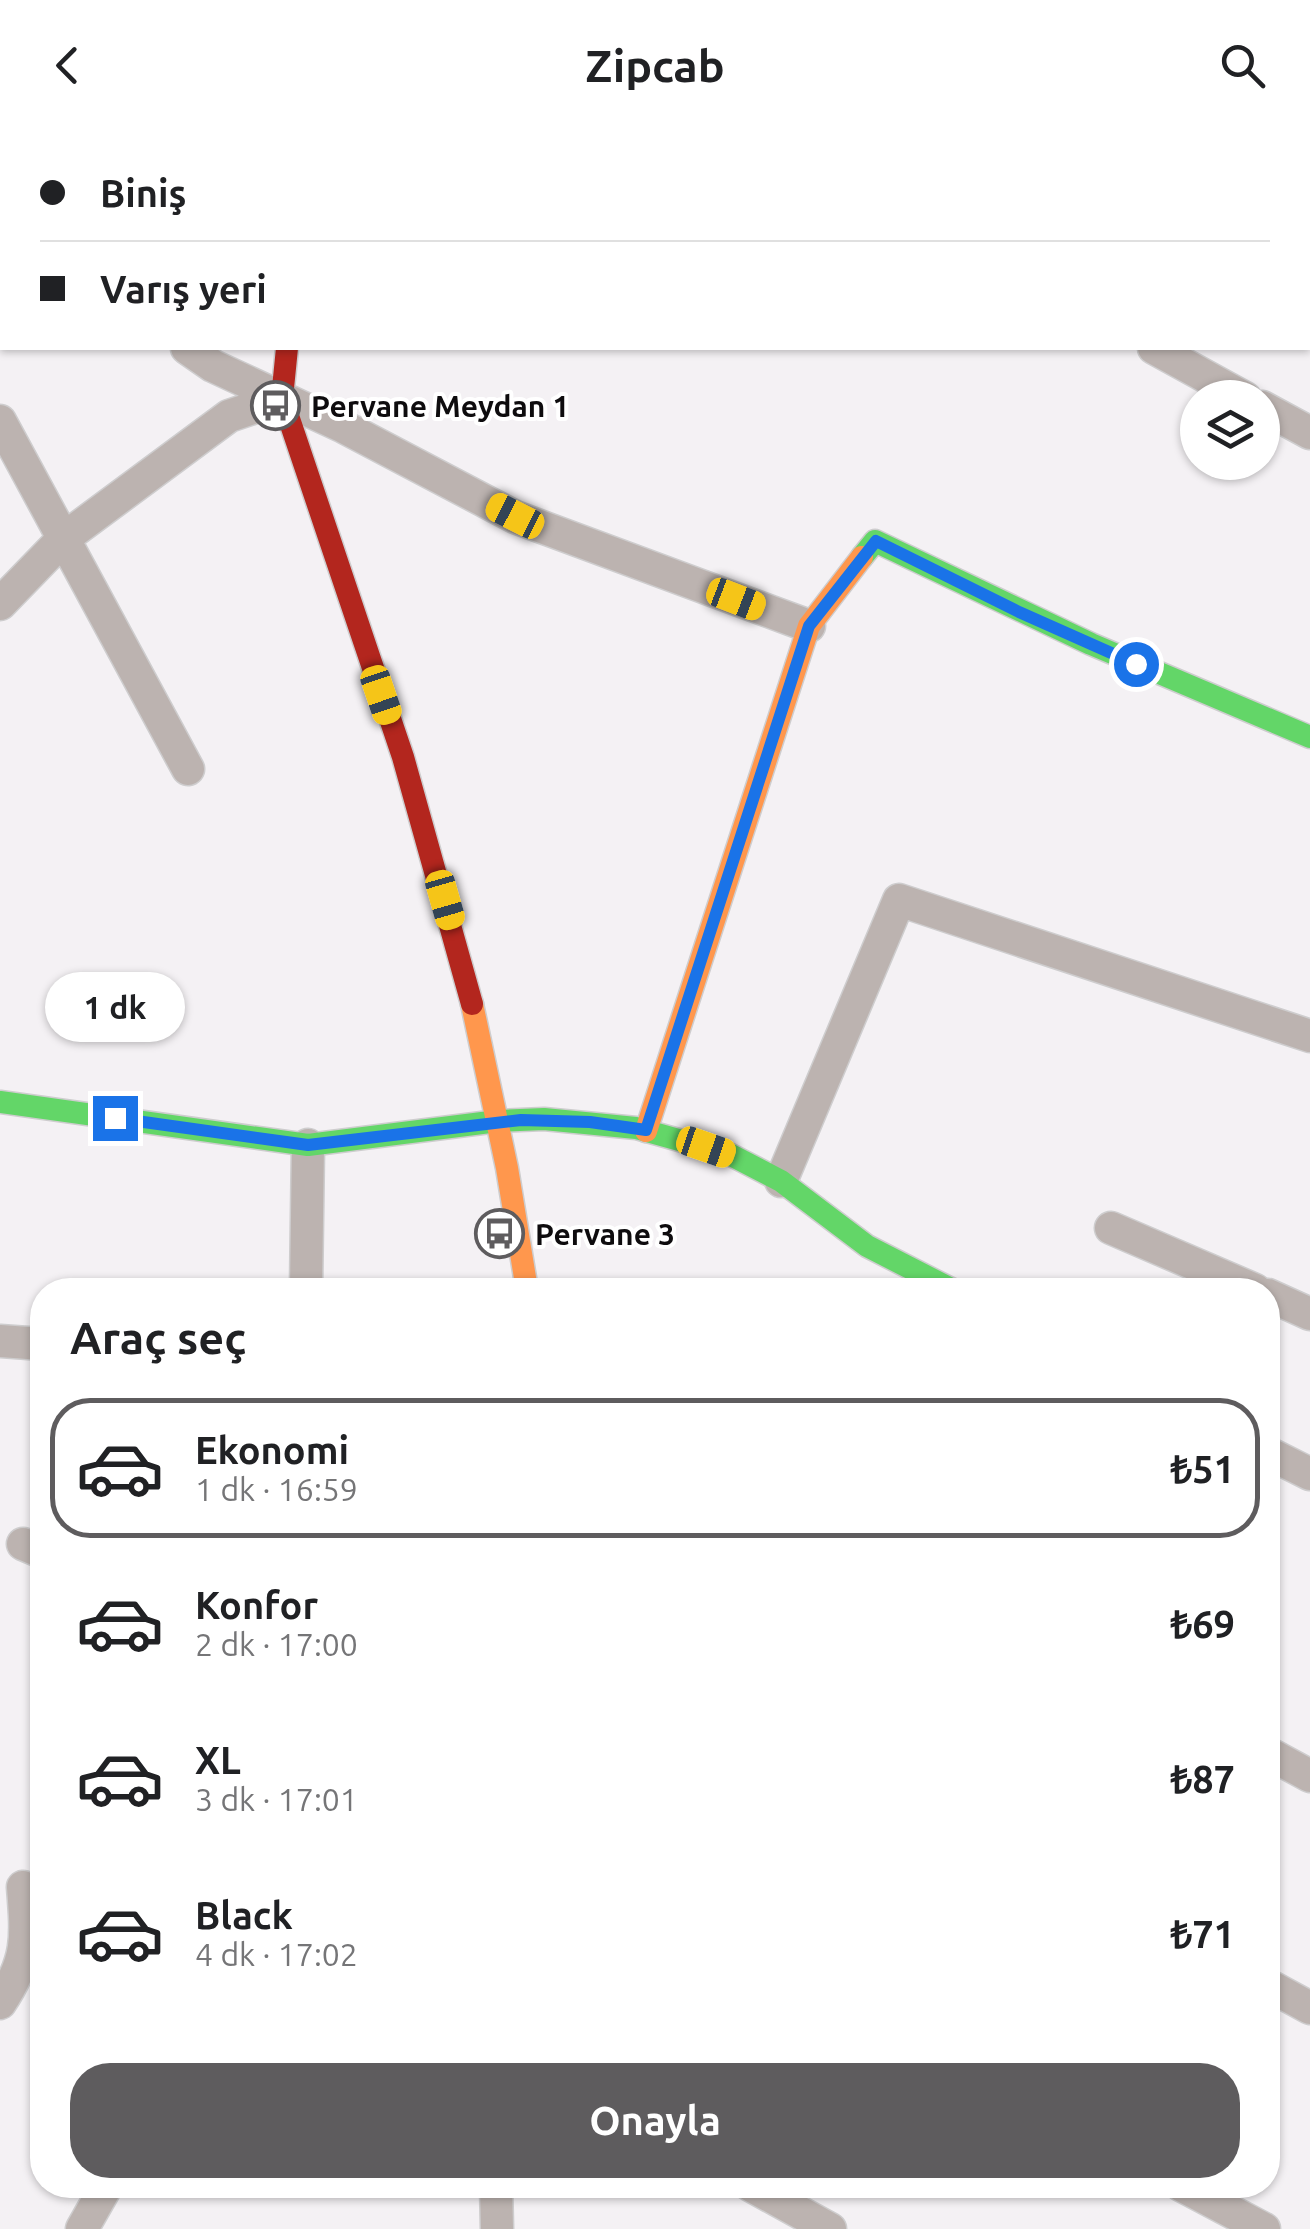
<!DOCTYPE html>
<html lang="tr">
<head>
<meta charset="utf-8">
<style>
  body { margin:0; font-family:Ubuntu,sans-serif; background:#f6f6f6; color:#202124; height:100vh; display:flex; flex-direction:column; font-size:38px; white-space:nowrap }
  * { box-sizing:border-box; margin:0 }
  p { font-size:32px; color:#757577 }
  .icon { flex:none; width:55px; height:55px; fill:none; stroke:currentColor; stroke-width:2; stroke-linecap:round; stroke-linejoin:round }
  .map { position:relative; flex:1; overflow:hidden }
  .drawer { position:absolute; left:30px; top:1148px; width:1250px; height:920px; display:flex; flex-direction:column; background:#fff; border-radius:40px; box-shadow:0 2px 8px #0004 }
  .drawer>* { flex:none }
  .top-card { position:absolute; left:0px; top:0px; width:1310px; height:220px; box-shadow:0 2px 8px #0004; display:grid; align-content:center; height:220px; padding:0 40px; background:#fff }
  .tools { position:absolute; left:1180px; top:250px; display:grid; gap:20px }
  .tools a { display:grid; place-items:center; width:100px; height:100px; border-radius:50%; background:#fff; box-shadow:0 2px 8px #0004; font-size:50px }
  .end { position:absolute; width:45px; height:45px; margin:-22px; border:12px solid #1a73e8; background:#fff; box-shadow:0 0 0 5px #fff }
  .from { border-radius:50% }
  .bubble { position:absolute; height:70px; border-radius:35px; background:#fff; box-shadow:0 2px 8px #0004; font-size:32px; font-weight:700; line-height:70px; text-align:center }
  .car { position:absolute; width:30px; height:60px; margin:-30px -15px; border-radius:12px; box-shadow:0 0 8px 2px #0007; background:linear-gradient(#f5c518 24%,#345 0 40%,#f5c518 0 76%,#345 0 86%,#f5c518 0) }
  .top-card b { display:flex; align-items:center; gap:35px; height:95px; font-size:38px }
  .top-card b+b { border-top:2px solid #e0e0e0 }
  .top-card i { width:25px; height:25px; background:#202124 }
  ul { padding:0; list-style:none }
  li { display:flex; align-items:center; gap:30px; height:140px; margin:0 20px 15px; padding:0 20px; border:5px solid transparent; border-radius:40px }
  li div { flex:1 }
  li b { display:block; font-size:38px }
  li em { font-style:normal; font-weight:700 }
  li.current { border-color:#5e5c5e }
  li>.icon { width:90px; height:90px; stroke-width:1.5 }
  h2 { padding:0 40px; font-size:45px; line-height:120px }
  .primary-button { display:flex; gap:20px; margin-top:auto; padding:20px 40px }
  .primary-button a { flex:1; height:115px; border-radius:40px; background:#5e5c5e; color:#fff; font-size:40px; font-weight:700; line-height:115px; text-align:center }
  header { display:flex; justify-content:space-between; align-items:center; height:130px; padding:0 40px; background:#fff; font-size:45px; font-weight:700 }
  .map>svg:first-child { display:block }
  .lines { fill:none; stroke-linecap:round; stroke-linejoin:round }
  .street-casing { stroke:#cecdce; stroke-width:35 }
  .fast-casing { stroke:#cecdce; stroke-width:25 }
  .slow-casing { stroke:#cecdce; stroke-width:25 }
  .jam-casing { stroke:#cecdce; stroke-width:25 }
  .street { stroke:#bcb3b0; stroke-width:32 }
  .fast { stroke:#63d668; stroke-width:22 }
  .slow { stroke:#ff974d; stroke-width:22 }
  .jam { stroke:#b3261e; stroke-width:22 }
  .route { stroke:#1a73e8; stroke-width:12 }
  .labels { text-anchor:middle; dominant-baseline:central; stroke-width:8; stroke-linejoin:round; paint-order:stroke }
  .poi-label { font-size:30px; font-weight:bold; fill:#0e0c0e; stroke:#fff; text-anchor:start }
</style>
</head>
<body>
<header><svg class="icon" aria-label="back" viewBox="0 0 24 24"><path d="M15 5l-7 7 7 7"/></svg>Zipcab<svg class="icon" aria-label="search" viewBox="0 0 24 24"><circle cx="10" cy="10" r="6"/><path d="M15 15l6 6"/></svg></header>
<div class="map">
<svg width="1310" height="2099" viewBox="0 0 1310 2099">
  <rect width="100%" height="100%" fill="#f4f1f4"/>
  <g class="lines">
    <defs>
      <path id="street" d="M44 0 45 2
        M749 0 754 2
        M1208 0 1211 2
        M309 2V0
        M1308 65 1310 67
        M187 218 213 236 344 297 515 387 809 496
        M1154 218 1245 268
        M1262 277 1310 303
        M0 291 188 639
        M0 474 63 409 229 286 282 268
        M781 1051 899 770 1310 906
        M1111 1098 1255 1160
        M306 1160 308 1015
        M1268 1165 1310 1184
        M0 1211 42 1214
        M1268 1323 1310 1344
        M23 1414 42 1422
        M1268 1623 1310 1646
        M1268 1855 1310 1878
        M0 1873C29 1830 27 1807 23 1757
        M496 2055 497 2099
        M750 2055 830 2099
        M1181 2055 1264 2099
        M82 2099 107 2055"/>
      <path id="fast" d="M862 427 875 411 1091 514 1310 607
        M0 972 308 1015 498 991 544 989 636 998 729 1024 781 1051 867 1116 953 1160"/>
      <path id="slow" d="M472 874 507 1038 527 1160
        M646 1001 809 496 862 427"/>
      <path id="jam" d="M287 218 282 268 403 627 472 874"/>
    </defs>
    <use href="#street" class="street-casing"/>
    <use href="#fast" class="fast-casing"/>
    <use href="#slow" class="slow-casing"/>
    <use href="#jam" class="jam-casing"/>
    <use href="#street" class="street"/>
    <use href="#fast" class="fast"/>
    <use href="#slow" class="slow"/>
    <use href="#jam" class="jam"/>
  </g>
  <g class="lines">
    <path class="route" d="M115 988 308 1015 521 990 590 992 646 1000 809 496 876 411 1019 482 1136 534"/>
  </g>
  <defs>
    <symbol id="bus-ring" viewBox="-11 -11 22 22"><circle r="9.5" fill="#fff" stroke="#5e5c5e" stroke-width="1.5"/><path d="M-5-6H5V4H4V6H2V4H-2V6H-4V4H-5ZM-3.5-4V0h7V-4ZM-3.5 1.2v1.5H-2V1.2ZM2 1.2v1.5H3.5V1.2Z" fill="#5e5c5e"/></symbol>
  </defs>
  <g fill-rule="evenodd">
    <use href="#bus-ring" x="248" y="248" width="55" height="55"/>
    <use href="#bus-ring" x="472" y="1076" width="55" height="55"/>
  </g>
  <g class="labels">
    <g class="poi-label">
      <text x="311" y="276">Pervane Meydan 1</text>
      <text x="535" y="1104">Pervane 3</text>
    </g>
  </g>
</svg>
<div class="tools">
<a><svg class="icon" aria-label="layers" viewBox="0 0 24 24"><path d="M12 4l9 5-9 5-9-5zM3 14l9 5 9-5"/></svg></a>
</div>
<i class="end from" style="left:1136px;top:534px"></i>
<i class="end" style="left:115px;top:988px"></i>
<div class="bubble" style="left:45px;top:842px;width:140px">1 dk</div>
<i class="car" style="left:515px;top:386px;rotate:297deg"></i>
<i class="car" style="left:736px;top:469px;rotate:111deg"></i>
<i class="car" style="left:381px;top:565px;rotate:161deg"></i>
<i class="car" style="left:445px;top:770px;rotate:164deg"></i>
<i class="car" style="left:706px;top:1017px;rotate:109deg"></i>
<div class="top-card">
<b><i class="from"></i>Biniş</b>
<b><i></i>Varış yeri</b>
</div>
<section class="drawer">
<h2>Araç seç</h2>
<ul>
<li class="current"><svg class="icon" aria-label="car" viewBox="0 0 24 24"><path d="M5 17H2v-5l4-1 3-4h7l3 4 3 1v5h-3M9 17h6M6 11h13"/><circle cx="7" cy="17" r="2"/><circle cx="17" cy="17" r="2"/></svg><div><b>Ekonomi</b><p>1 dk · 16:59</p></div><em>₺51</em></li>
<li><svg class="icon" aria-label="car" viewBox="0 0 24 24"><path d="M5 17H2v-5l4-1 3-4h7l3 4 3 1v5h-3M9 17h6M6 11h13"/><circle cx="7" cy="17" r="2"/><circle cx="17" cy="17" r="2"/></svg><div><b>Konfor</b><p>2 dk · 17:00</p></div><em>₺69</em></li>
<li><svg class="icon" aria-label="car" viewBox="0 0 24 24"><path d="M5 17H2v-5l4-1 3-4h7l3 4 3 1v5h-3M9 17h6M6 11h13"/><circle cx="7" cy="17" r="2"/><circle cx="17" cy="17" r="2"/></svg><div><b>XL</b><p>3 dk · 17:01</p></div><em>₺87</em></li>
<li><svg class="icon" aria-label="car" viewBox="0 0 24 24"><path d="M5 17H2v-5l4-1 3-4h7l3 4 3 1v5h-3M9 17h6M6 11h13"/><circle cx="7" cy="17" r="2"/><circle cx="17" cy="17" r="2"/></svg><div><b>Black</b><p>4 dk · 17:02</p></div><em>₺71</em></li>
</ul>
<div class="primary-button"><a>Onayla</a></div>
</section>
</div>
</body>
</html>
